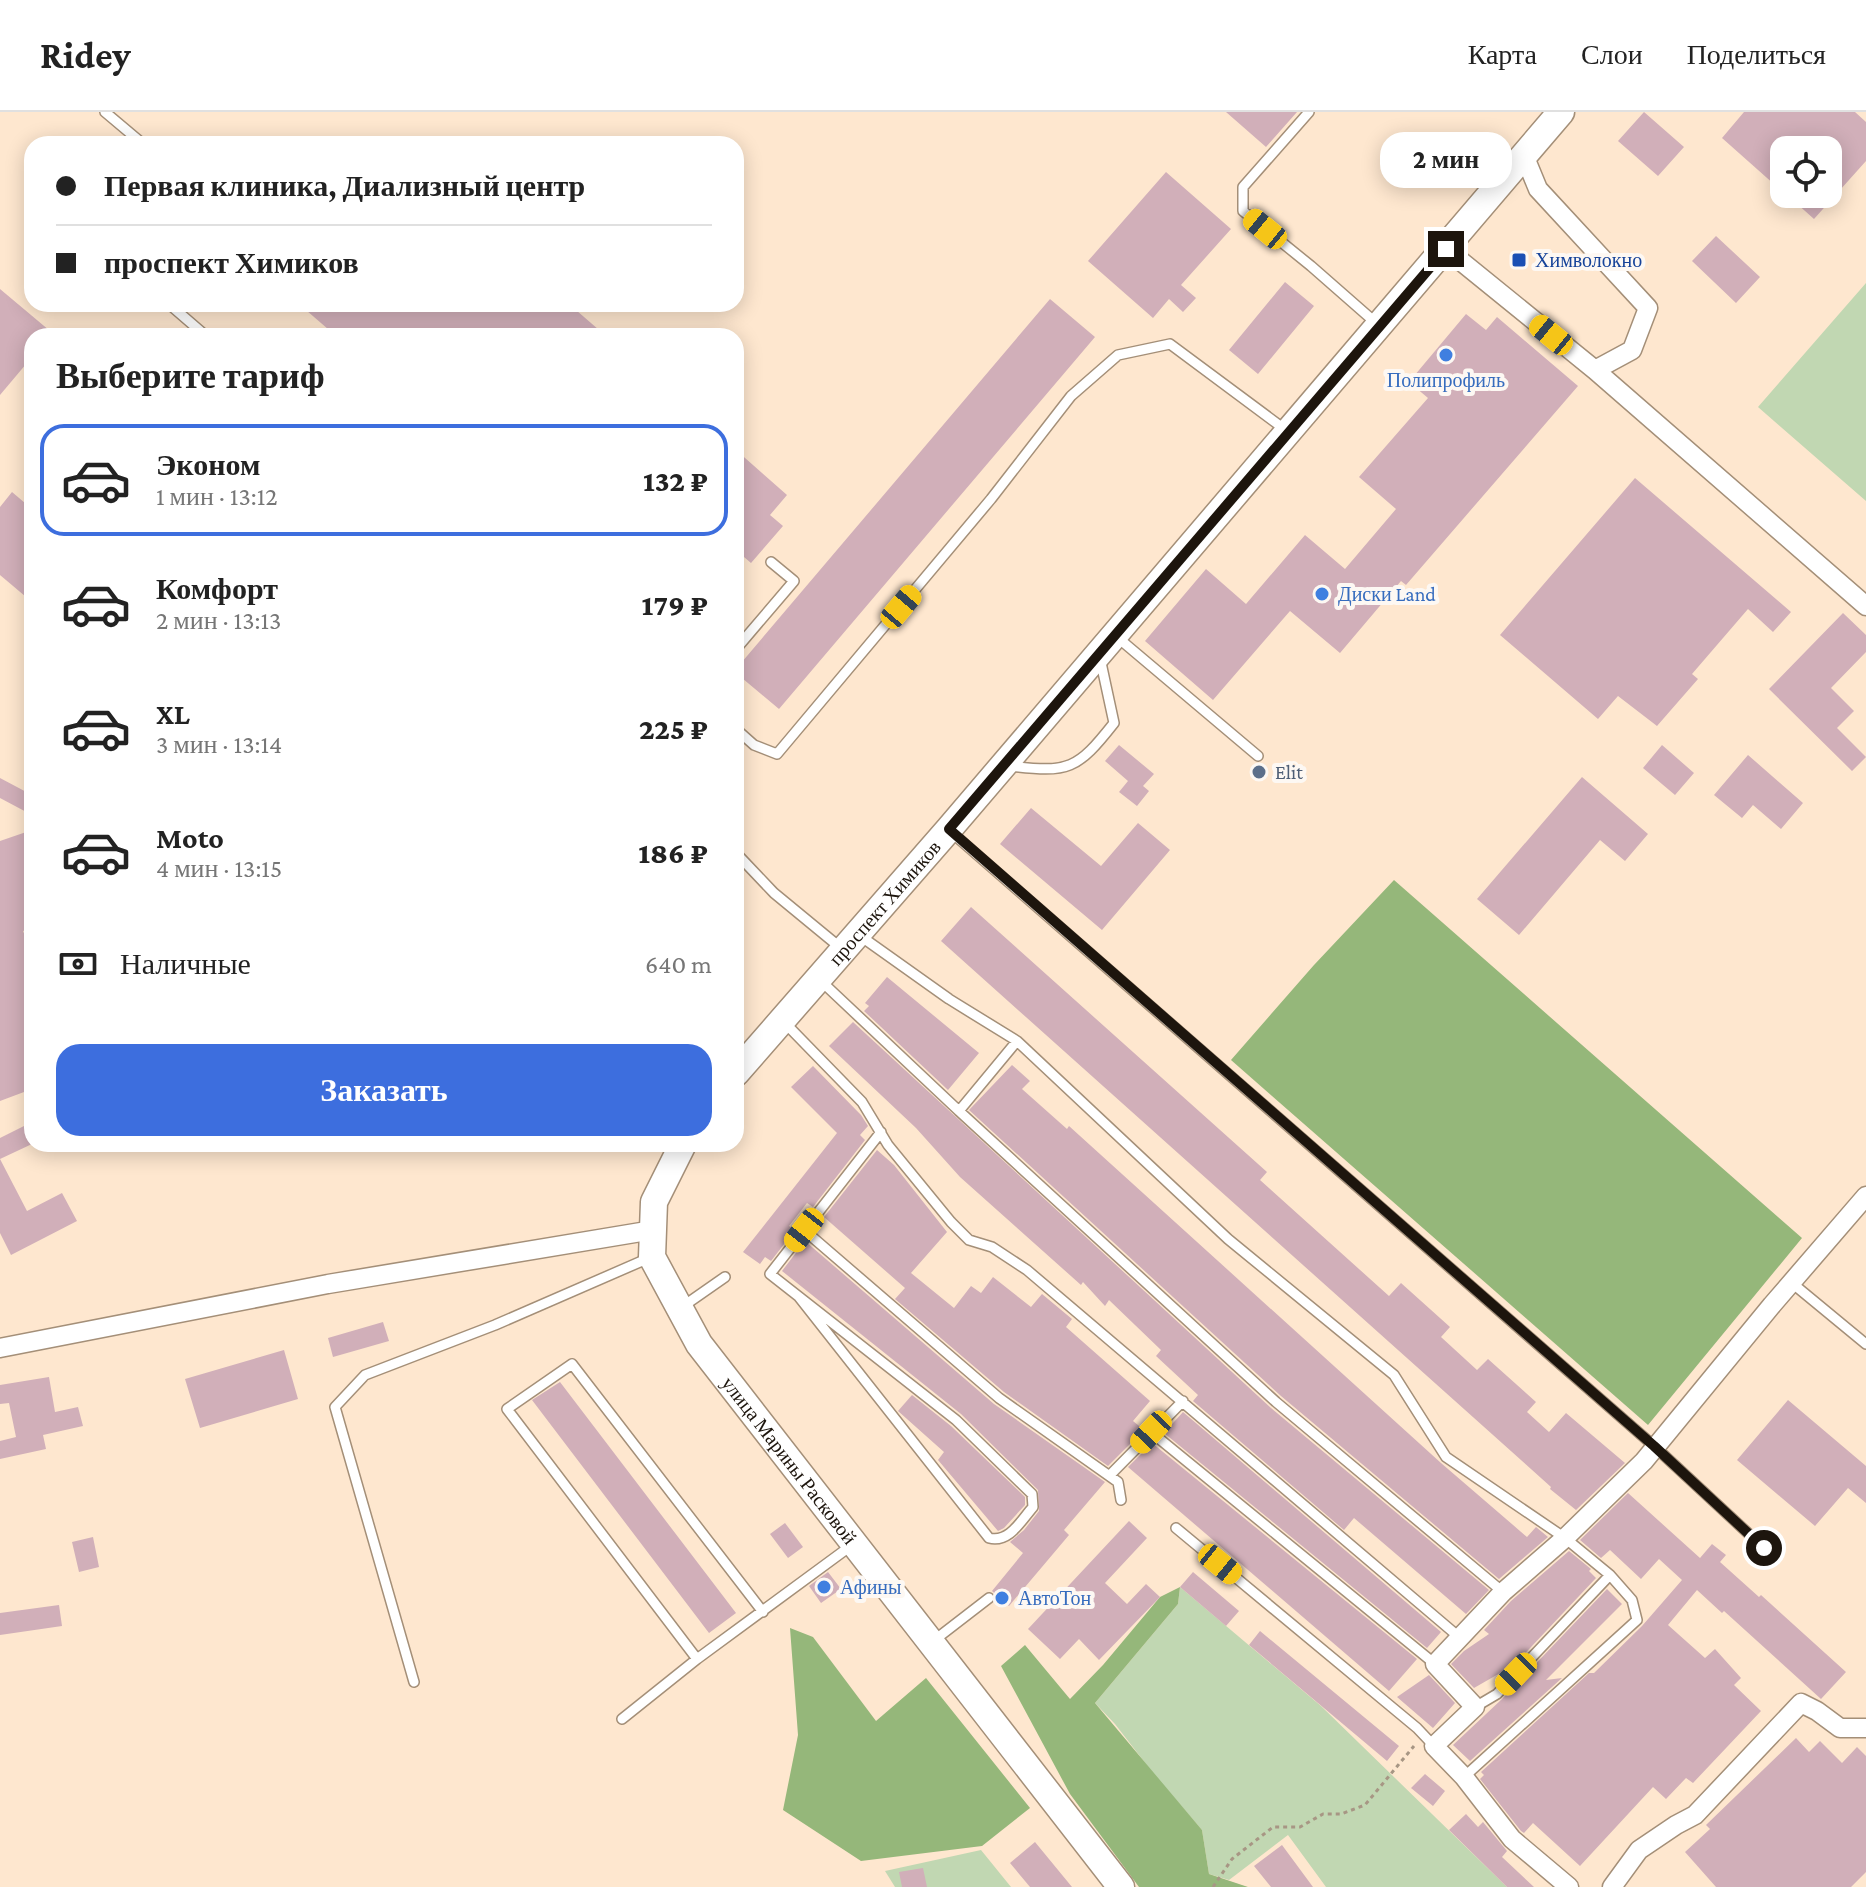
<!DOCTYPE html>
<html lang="ru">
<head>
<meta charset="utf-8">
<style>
  body { margin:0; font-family:"Crimson Pro",serif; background:#f2f2f2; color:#222; height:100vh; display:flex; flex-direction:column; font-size:30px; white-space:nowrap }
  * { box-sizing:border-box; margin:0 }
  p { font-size:26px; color:#767676 }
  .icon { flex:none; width:44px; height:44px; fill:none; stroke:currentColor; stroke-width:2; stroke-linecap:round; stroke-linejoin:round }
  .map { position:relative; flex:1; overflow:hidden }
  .panel { position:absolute; left:24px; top:216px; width:720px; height:824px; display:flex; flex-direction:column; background:#fff; border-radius:24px; box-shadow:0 4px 20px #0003 }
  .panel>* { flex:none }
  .hud { position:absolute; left:24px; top:24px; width:720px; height:176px; border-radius:24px; box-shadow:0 4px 20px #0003; display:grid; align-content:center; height:176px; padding:0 32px; background:#fff }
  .tools { position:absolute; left:1770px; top:24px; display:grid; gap:16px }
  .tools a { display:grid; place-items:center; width:72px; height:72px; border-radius:16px; background:#fff; box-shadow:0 4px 20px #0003; font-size:40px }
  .end { position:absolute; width:36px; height:36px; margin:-18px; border:10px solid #1d150d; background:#fff; box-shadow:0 0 0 4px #fff }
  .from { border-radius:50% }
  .bubble { position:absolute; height:56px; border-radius:24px; background:#fff; box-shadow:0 4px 20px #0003; font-size:26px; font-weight:800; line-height:56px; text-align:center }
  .car { position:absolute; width:24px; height:48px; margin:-24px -12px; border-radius:10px; box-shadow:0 0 6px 2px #0007; background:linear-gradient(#f5c518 24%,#345 0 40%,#f5c518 0 76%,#345 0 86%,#f5c518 0) }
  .hud b { display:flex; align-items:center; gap:28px; height:76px; font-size:30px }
  .hud b+b { border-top:2px solid #e0e0e0 }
  .hud i { width:20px; height:20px; background:#222 }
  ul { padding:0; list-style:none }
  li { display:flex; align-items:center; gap:24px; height:112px; margin:0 16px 12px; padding:0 16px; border:4px solid transparent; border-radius:24px }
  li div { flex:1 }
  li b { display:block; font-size:30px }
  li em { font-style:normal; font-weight:800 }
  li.active { border-color:#3d6ede }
  li>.icon { width:72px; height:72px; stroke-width:1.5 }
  h2 { padding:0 32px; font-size:36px; line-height:96px }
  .pay { display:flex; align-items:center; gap:20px; height:88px; padding:0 32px; font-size:30px }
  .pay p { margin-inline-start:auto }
  .primary-button { display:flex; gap:16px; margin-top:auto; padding:16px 32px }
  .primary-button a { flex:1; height:92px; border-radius:24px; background:#3d6ede; color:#fff; font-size:32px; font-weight:800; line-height:92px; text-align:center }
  header { display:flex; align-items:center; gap:48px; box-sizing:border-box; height:112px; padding:0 40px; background:#fff; border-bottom:2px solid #e0e0e0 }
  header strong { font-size:38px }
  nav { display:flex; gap:44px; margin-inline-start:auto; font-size:28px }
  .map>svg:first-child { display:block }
  .green { fill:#c1d7b2 }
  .forest { fill:#95b77a }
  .building { fill:#d1afb9 }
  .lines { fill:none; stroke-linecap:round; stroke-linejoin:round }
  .lane-casing { stroke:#a48f78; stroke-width:12 }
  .street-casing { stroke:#a48f78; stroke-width:21 }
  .secondary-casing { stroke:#a48f78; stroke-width:29 }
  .path { stroke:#a79684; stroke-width:3; stroke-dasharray:4 4; stroke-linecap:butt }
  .lane { stroke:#fff; stroke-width:9 }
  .street { stroke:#fff; stroke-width:18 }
  .secondary { stroke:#fff; stroke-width:26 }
  .route { stroke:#1d150d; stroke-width:10 }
  .transit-dot { fill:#1a4fb4; stroke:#fdf8f3; stroke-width:3 }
  .shop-dot { fill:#3f7fe0; stroke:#fdf8f3; stroke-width:3 }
  .service-dot { fill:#5c6f8a; stroke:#fdf8f3; stroke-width:3 }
  .labels { text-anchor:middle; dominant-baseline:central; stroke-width:8; stroke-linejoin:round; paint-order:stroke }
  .transit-label { font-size:20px; fill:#164399; stroke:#fdf8f3; text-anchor:start }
  .shop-label { font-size:20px; fill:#366cbe; stroke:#fdf8f3; text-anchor:start }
  .service-label { font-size:20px; fill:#4e5e75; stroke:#fdf8f3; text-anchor:start }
  .street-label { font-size:20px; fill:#1d150d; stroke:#fdf8f3 }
</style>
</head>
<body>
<header>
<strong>Ridey</strong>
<nav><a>Карта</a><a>Слои</a><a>Поделиться</a></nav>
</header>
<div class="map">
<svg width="1866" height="1775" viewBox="0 0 1866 1775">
  <rect width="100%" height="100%" fill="#fee7cf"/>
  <path class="green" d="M1866 171V389L1758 295Z
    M1180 1475 1321 1594 1507 1775H1326L1288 1723 1229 1768 1209 1762 1202 1718 1153 1661 1115 1612 1095 1591 1178 1492Z
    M981 1738 1011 1775H895L885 1759Z"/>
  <path class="forest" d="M1394 768 1802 1126 1648 1313 1231 948 1314 853Z
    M1180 1475 1178 1492 1095 1591 1202 1718 1209 1762 1248 1775H1139L1070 1682 1001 1554 1025 1533 1070 1587 1103 1553 1160 1485Z
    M790 1516 813 1525 876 1609 926 1566 1030 1696 982 1734 861 1749 783 1698 798 1623Z"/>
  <path class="building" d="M1226 0H1297L1266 35Z
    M1644 0 1684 35 1658 64 1618 29Z
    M1744 0H1855L1866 10V49L1814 107 1786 82H1828V38H1784V81L1722 26Z
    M1166 60 1231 117 1181 173 1196 186 1183 200 1169 187 1153 206 1088 149Z
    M1716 124 1760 165 1736 191 1692 149Z
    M1285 170 1314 194 1258 262 1229 238Z
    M0 177 56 224H32V245L0 283Z
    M1050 187 1095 225 779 597 736 561V557Z
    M299 192H569L606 224H336Z
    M1466 202 1486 218 1497 205 1578 274 1406 473 1401 469 1340 541 1290 499 1213 588 1145 529 1206 457 1246 492 1305 423 1345 457 1396 397 1359 365 1428 286 1409 270Z
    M736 338 787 383 770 403 783 414 751 451 744 445 736 454Z
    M1635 366 1791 500 1773 520 1748 497 1692 562 1698 567 1657 614 1618 584 1598 607 1500 523Z
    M12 380 32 397V490L0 463V395Z
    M1843 501 1866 523V540L1831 576 1854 599 1837 616 1866 645 1852 659 1769 577Z
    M1119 633 1154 662 1143 674 1149 679 1137 694 1119 680 1128 669 1105 649Z
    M1662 633 1694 661 1675 683 1643 656Z
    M1748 643 1803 691 1781 717 1753 693 1742 706 1714 683Z
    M1582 665 1648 722 1625 749 1600 728 1519 823 1477 787Z
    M0 666 32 683V703L0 686Z
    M1031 696 1101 754 1138 711 1170 738 1102 818 1000 732Z
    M32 718V816L23 819 32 841V977L0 989V729Z
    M971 795 1267 1060 1260 1068 1389 1184 1401 1171 1450 1215 1441 1225 1477 1258 1488 1247 1536 1290 1527 1300 1549 1320 1566 1301 1625 1351 1576 1398 1550 1377 1551 1375 941 829Z
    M887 865 979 941 948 978 864 899 869 894 865 891Z
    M853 910 1271 1296 1489 1478 1466 1502 1354 1406 1344 1418 1193 1289 1198 1283 1156 1244 1161 1238 1109 1188 1105 1194 1083 1170 1081 1173 960 1065 916 1016 829 934Z
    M1012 953 1030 969 1022 977 1067 1017 1069 1014 1441 1351 1527 1425 1536 1415 1548 1425 1499 1467 1281 1284 969 998Z
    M813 954 861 1003 868 1014 860 1023 865 1028 813 1095 807 1091 789 1114 795 1118 771 1149 765 1145 760 1152 743 1140 837 1021 791 975Z
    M32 1010V1032L0 1047 27 1099 62 1081 77 1109 11 1143 0 1121V1026Z
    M877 1038 894 1053 947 1120 911 1161 954 1196 971 1174 981 1181 993 1165 1031 1195 1042 1182 1072 1207 1066 1215 1150 1289 1133 1309 1144 1318 1108 1354 1004 1280 895 1187 905 1176 824 1105Z
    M805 1129 994 1292 1105 1370 1064 1418 1069 1423 1009 1494 992 1479 1023 1441 1010 1430 1024 1418 1039 1399 1038 1378 961 1302 782 1159Z
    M383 1210 389 1229 333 1245 328 1226Z
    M284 1238 298 1287 200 1316 185 1267Z
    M49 1265 55 1300 78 1295 83 1314 43 1323 46 1337 0 1347V1329L16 1325 9 1291 0 1292V1273Z
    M560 1270 736 1501 709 1521 532 1288Z
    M912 1283 951 1314 1025 1385V1393L1004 1416 998 1419 938 1348 944 1340 898 1299Z
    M1788 1288 1866 1354V1391L1848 1376 1815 1414 1737 1348Z
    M1183 1300 1441 1520 1427 1536 1164 1321Z
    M1152 1331 1417 1547 1389 1579 1128 1355Z
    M1628 1381 1700 1446 1712 1432 1726 1443 1720 1450 1759 1485 1761 1483 1846 1560 1821 1587 1724 1499 1722 1501 1697 1478 1668 1513 1705 1546 1715 1537 1741 1566 1734 1573 1761 1599 1693 1671 1686 1666 1666 1687 1653 1675 1580 1754 1533 1711 1524 1721 1521 1719 1480 1667 1484 1663 1481 1660 1589 1561H1594L1642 1514 1682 1468 1659 1447 1641 1467 1610 1438 1601 1446 1580 1428Z
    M1129 1409 1147 1426 1105 1471 1127 1492 1146 1472 1160 1485 1099 1548 1079 1527 1060 1547 1028 1517Z
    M785 1411 803 1435 788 1446 770 1422Z
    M93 1425 99 1455 79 1460 72 1430Z
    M1569 1439 1591 1457 1589 1459 1596 1466 1514 1553 1474 1576 1451 1552 1464 1539 1489 1522 1484 1518 1511 1489Z
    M828 1460 841 1477 821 1491 809 1474Z
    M1193 1460 1239 1499 1226 1514 1180 1475Z
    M1607 1477 1622 1492 1546 1568 1562 1566 1470 1649 1453 1633 1502 1587Z
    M59 1493 62 1514 0 1523V1501Z
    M1260 1519 1399 1634 1387 1649 1249 1533Z
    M1429 1563 1455 1591 1433 1616 1397 1585Z
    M1796 1626 1809 1640 1820 1629 1842 1651 1857 1635 1866 1644V1760L1851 1775H1716L1685 1740 1710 1717 1706 1713Z
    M1425 1662 1445 1679 1433 1694 1411 1676Z
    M1466 1702 1478 1715 1483 1710 1507 1739 1502 1745 1534 1775H1507L1449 1718Z
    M1035 1730 1072 1775H1030L1010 1751Z
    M1282 1733 1313 1775H1271L1254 1754Z
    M923 1756 927 1775H902L899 1760Z"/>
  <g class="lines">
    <defs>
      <path id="lane" d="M105 0 143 32
        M1309 0 1243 75V99L1311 154 1376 211
        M169 192 206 224
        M1117 525 1258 644
        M736 537 794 469 771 450
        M736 617 754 633 777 642 991 387 1071 284 1118 243 1170 232 1287 319
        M1010 654C1069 661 1077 658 1114 611L1100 546
        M950 719 1654 1334 1764 1436
        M736 741 774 781 842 837
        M859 823 949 887 1017 929 1228 1127 1394 1263 1446 1345 1565 1426 1610 1463 1632 1488 1637 1508 1464 1665
        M821 869 959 999 1017 929
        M784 910 862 990 888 1033 951 1110 969 1128 992 1135 1027 1158 1459 1525
        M959 999 1276 1290 1503 1480
        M804 1118 999 1286 1118 1370 1121 1388
        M1792 1171 1866 1232
        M799 1185 989 1426C1009 1431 1020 1410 1033 1395L1032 1382 956 1308 770 1162 881 1020
        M682 1195 725 1165
        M1151 1320 1435 1552
        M1110 1363 1183 1289
        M1176 1416 1417 1616 1434 1634
        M932 1530 989 1486
        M697 1547 507 1297 572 1252 763 1500
        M414 1570 335 1295 365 1263 495 1213 649 1146
        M1475 1595 1497 1582 1610 1463
        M622 1607 697 1547 852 1433"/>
      <path id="street" d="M1446 137 1595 258 1632 238 1648 196 1538 77 1524 43
        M1595 258 1866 494
        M0 1236 328 1172 653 1118
        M1569 1775 1512 1727 1464 1665 1434 1634 1475 1595 1435 1552 1503 1480 1565 1426 1644 1349 1772 1193 1866 1084
        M1612 1775 1639 1738 1676 1713 1695 1703 1801 1591 1817 1599 1840 1616H1866"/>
      <g id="secondary">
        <path id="s1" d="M736 961 949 717 1561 0"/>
        <path id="s2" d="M683 1032 654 1090 652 1145 699 1232 1121 1775"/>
      </g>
    </defs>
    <use href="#lane" class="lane-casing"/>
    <use href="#street" class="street-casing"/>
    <use href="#secondary" class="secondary-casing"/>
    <path class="path" d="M1213 1775 1232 1747 1273 1715H1300L1323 1702H1341L1365 1693 1414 1634"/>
    <use href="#lane" class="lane"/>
    <use href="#street" class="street"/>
    <use href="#secondary" class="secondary"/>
  </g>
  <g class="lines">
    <path class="route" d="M1446 137 949 717 1654 1334 1764 1436"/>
  </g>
  <rect class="transit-dot" x="1511" y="140" width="16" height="16" rx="4"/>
  <g class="shop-dot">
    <circle cx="1446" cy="243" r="8"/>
    <circle cx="1322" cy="482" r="8"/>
    <circle cx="824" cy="1475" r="8"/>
    <circle cx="1002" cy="1486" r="8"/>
  </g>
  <circle class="service-dot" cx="1259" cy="660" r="8"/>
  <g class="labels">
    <g class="transit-label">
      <text x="1535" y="148">Химволокно</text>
    </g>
    <g class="shop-label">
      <text x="1446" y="268" text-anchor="middle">Полипрофиль</text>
      <text x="1338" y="482">Диски Land</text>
      <text x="840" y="1475">Афины</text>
      <text x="1018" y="1486">АвтоТон</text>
    </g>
    <g class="service-label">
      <text x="1275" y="660">Elit</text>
    </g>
    <g class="street-label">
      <text stroke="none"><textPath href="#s1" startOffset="226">проспект Химиков</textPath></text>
      <text stroke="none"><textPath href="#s2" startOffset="366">улица Марины Расковой</textPath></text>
    </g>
  </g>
</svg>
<div class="tools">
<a><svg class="icon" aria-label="locate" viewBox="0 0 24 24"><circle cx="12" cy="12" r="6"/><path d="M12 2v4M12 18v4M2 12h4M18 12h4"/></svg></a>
</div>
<i class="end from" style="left:1764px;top:1436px"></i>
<i class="end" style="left:1446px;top:137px"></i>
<div class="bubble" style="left:1380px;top:20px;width:132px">2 мин</div>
<i class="car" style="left:1265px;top:117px;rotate:309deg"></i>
<i class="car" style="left:1551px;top:223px;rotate:309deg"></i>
<i class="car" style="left:901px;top:495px;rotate:40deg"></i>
<i class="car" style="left:804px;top:1118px;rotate:218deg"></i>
<i class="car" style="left:1151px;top:1320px;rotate:223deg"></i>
<i class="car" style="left:1220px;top:1452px;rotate:129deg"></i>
<i class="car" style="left:1516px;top:1562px;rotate:224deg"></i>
<div class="hud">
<b><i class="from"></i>Первая клиника, Диализный центр</b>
<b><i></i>проспект Химиков</b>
</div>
<section class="panel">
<h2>Выберите тариф</h2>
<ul>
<li class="active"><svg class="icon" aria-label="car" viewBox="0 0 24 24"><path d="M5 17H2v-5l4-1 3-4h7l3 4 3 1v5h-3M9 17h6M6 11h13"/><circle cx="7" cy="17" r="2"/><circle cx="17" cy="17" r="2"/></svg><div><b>Эконом</b><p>1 мин · 13:12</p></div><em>132 ₽</em></li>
<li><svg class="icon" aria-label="car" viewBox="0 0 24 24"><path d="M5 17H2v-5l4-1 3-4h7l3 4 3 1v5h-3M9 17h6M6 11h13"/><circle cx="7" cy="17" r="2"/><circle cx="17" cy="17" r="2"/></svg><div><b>Комфорт</b><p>2 мин · 13:13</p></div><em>179 ₽</em></li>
<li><svg class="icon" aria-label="car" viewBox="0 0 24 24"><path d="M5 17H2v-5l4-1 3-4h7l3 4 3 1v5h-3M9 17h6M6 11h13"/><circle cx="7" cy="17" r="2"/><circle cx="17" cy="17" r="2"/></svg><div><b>XL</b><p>3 мин · 13:14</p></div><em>225 ₽</em></li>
<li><svg class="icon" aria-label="car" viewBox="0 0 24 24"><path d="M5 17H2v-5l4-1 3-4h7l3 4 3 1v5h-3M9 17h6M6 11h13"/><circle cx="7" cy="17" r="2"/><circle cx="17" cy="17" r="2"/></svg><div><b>Moto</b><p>4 мин · 13:15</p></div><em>186 ₽</em></li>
</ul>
<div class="pay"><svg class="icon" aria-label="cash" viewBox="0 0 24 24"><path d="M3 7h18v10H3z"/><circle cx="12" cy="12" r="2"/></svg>Наличные<p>640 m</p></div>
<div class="primary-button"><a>Заказать</a></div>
</section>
</div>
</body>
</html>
